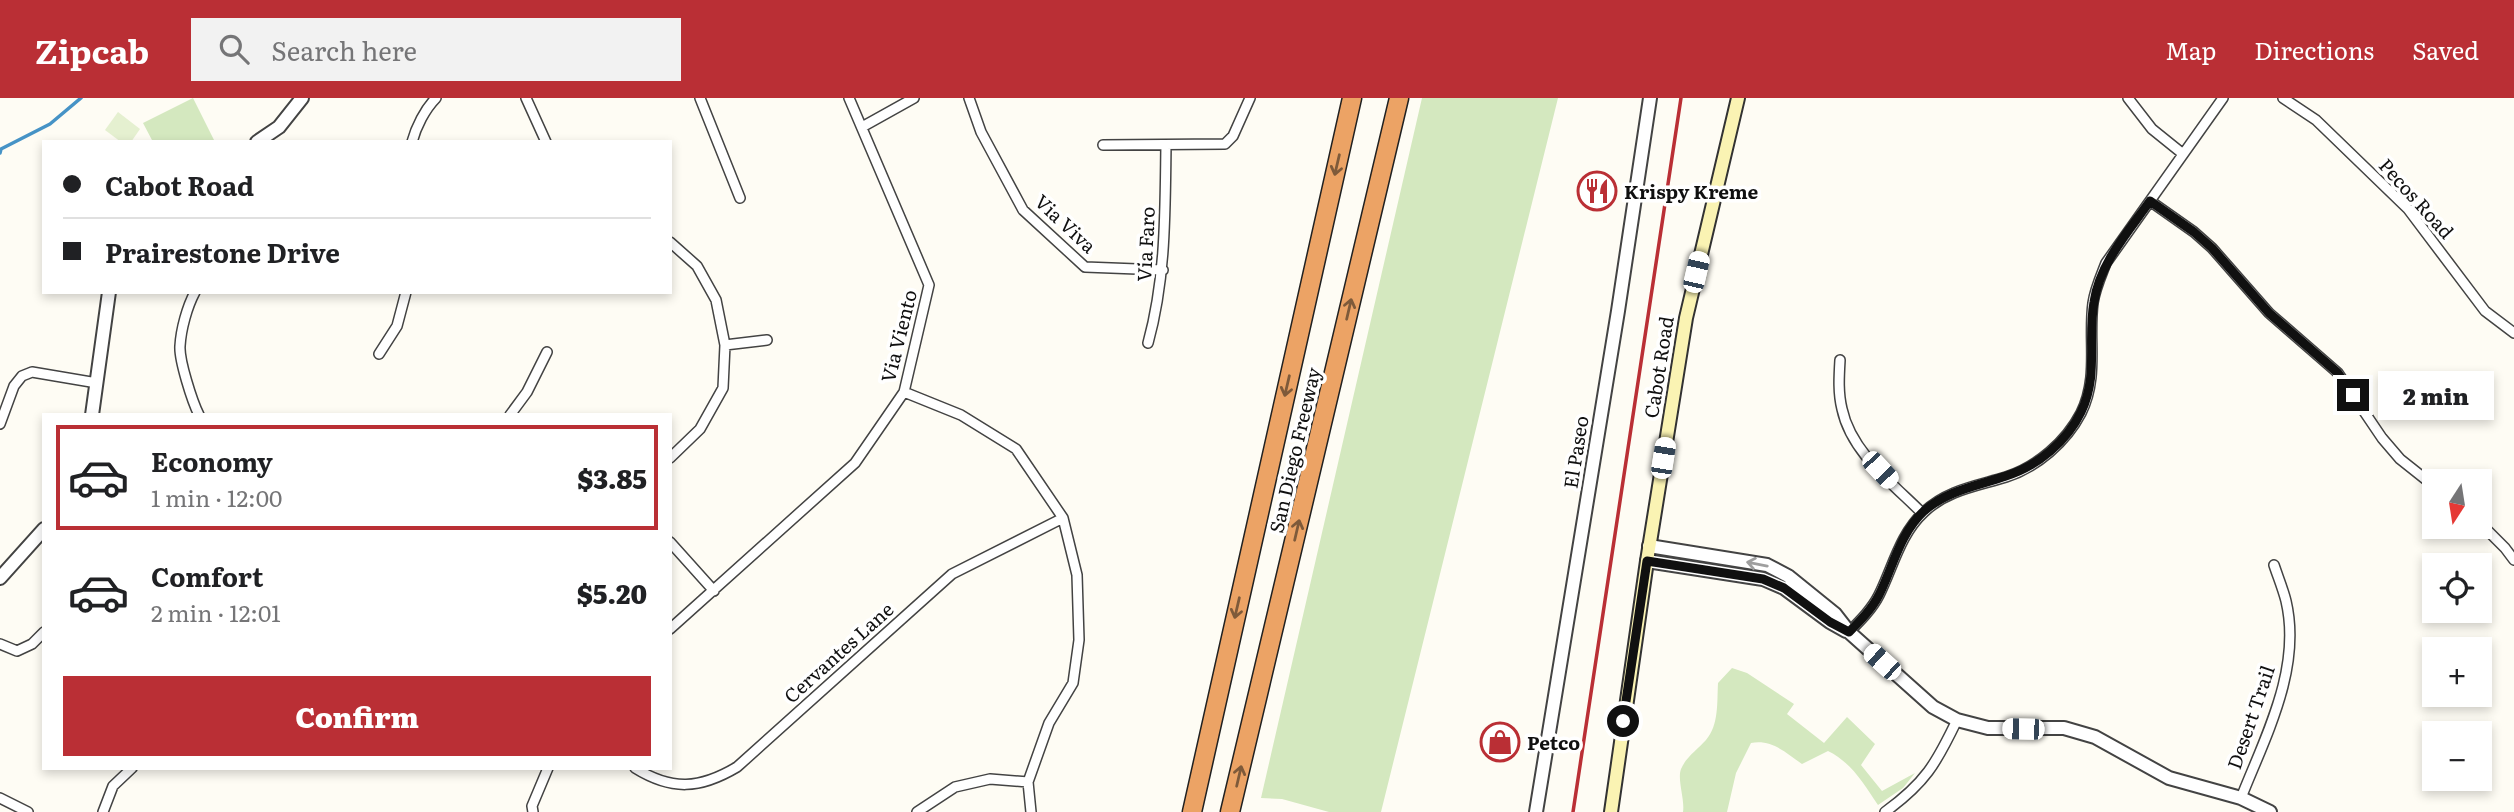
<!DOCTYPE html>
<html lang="en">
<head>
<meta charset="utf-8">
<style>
  body { margin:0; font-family:Literata,serif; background:#f2f2f2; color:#202124; height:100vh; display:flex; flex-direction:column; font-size:26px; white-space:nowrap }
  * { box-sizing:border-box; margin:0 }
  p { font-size:23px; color:#757577 }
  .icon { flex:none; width:38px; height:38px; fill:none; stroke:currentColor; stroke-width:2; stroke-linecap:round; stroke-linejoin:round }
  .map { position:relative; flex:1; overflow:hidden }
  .drawer { position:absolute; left:42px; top:315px; width:630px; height:357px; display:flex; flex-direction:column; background:#fff; border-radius:0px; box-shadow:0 4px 10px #0003 }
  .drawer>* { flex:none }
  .banner { position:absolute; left:42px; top:42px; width:630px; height:154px; border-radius:0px; box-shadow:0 4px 10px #0003; display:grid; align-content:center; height:154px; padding:0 21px; background:#fff }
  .needle { width:46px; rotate:192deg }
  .controls { position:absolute; left:2422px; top:371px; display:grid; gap:14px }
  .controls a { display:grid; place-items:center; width:70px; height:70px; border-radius:0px; background:#fff; box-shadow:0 4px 10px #0003; font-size:35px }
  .end { position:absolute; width:32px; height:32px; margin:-16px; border:9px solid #101010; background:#fff; box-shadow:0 0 0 4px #fff }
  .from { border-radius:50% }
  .bubble { position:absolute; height:49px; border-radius:0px; background:#fff; box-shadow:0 4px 10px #0003; font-size:23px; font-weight:800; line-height:49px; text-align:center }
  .car { position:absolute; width:21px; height:42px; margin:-21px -10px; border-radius:9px; box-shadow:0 0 5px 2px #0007; background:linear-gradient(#fff 24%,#345 0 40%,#fff 0 76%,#345 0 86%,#fff 0) }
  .banner b { display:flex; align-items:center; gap:24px; height:66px; font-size:26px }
  .banner b+b { border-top:2px solid #e0e0e0 }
  .banner i { width:18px; height:18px; background:#202124 }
  ul { padding:12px 0 0; list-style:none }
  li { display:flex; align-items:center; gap:21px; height:105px; margin:0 14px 10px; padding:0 7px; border:4px solid transparent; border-radius:0px }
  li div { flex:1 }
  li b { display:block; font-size:26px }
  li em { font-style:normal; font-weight:800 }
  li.selected { border-color:#ba2f35 }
  li>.icon { width:63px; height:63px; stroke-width:1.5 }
  .action { display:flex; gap:14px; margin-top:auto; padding:14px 21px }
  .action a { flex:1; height:80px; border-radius:0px; background:#ba2f35; color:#fff; font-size:28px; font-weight:800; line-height:80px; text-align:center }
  header { display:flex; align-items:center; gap:42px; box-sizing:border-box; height:98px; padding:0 35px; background:#ba2f35; color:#fff }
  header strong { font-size:33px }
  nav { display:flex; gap:38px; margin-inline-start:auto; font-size:24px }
  .search { width:490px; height:63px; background:#f2f2f2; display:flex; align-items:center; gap:18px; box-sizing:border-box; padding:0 24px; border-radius:0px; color:#757577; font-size:26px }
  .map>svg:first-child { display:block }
  .green { fill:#d4e8bf }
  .pitch { fill:#e5f0d0 }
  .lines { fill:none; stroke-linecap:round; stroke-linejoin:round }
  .stream { stroke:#4693c6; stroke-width:3.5 }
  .minor-casing { stroke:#434343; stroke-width:12 }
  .tertiary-casing { stroke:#434343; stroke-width:16 }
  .secondary-casing { stroke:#323232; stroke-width:16 }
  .motorway-casing { stroke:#212121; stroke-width:21 }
  .minor { stroke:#fff; stroke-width:9 }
  .tertiary { stroke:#fff; stroke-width:12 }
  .secondary { stroke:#faf3b3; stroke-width:12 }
  .motorway { stroke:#eca365; stroke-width:18 }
  .rail { stroke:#ba2f35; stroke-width:3.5 }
  .oneway { stroke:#7e5a3a }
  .oneway2 { stroke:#9f9f9f }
  .route { stroke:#101010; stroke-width:9 }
  .labels { text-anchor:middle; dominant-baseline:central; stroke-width:7; stroke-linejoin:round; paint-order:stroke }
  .poi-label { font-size:19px; font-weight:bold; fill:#101010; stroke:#fff; text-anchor:start }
  .street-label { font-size:19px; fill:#101010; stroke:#fff }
</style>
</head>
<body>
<header>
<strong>Zipcab</strong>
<div class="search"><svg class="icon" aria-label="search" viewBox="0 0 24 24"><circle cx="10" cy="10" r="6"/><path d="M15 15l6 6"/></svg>Search here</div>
<nav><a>Map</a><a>Directions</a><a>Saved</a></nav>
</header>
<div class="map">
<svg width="2514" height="714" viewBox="0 0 2514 714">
  <rect width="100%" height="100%" fill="#fefcf4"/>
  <path class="green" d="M193 0 215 44H153L143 25Z
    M1422 0H1558L1381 714H1329L1282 701 1261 700Z
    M1732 570 1747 575 1794 606 1787 616 1824 645 1847 619 1875 646 1861 667 1882 693 1915 675 1903 690 1878 707C1863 685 1852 665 1828 653L1802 666C1786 655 1772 641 1751 645L1736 675 1727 714H1683C1685 701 1677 682 1681 671 1686 659 1698 651 1706 642 1719 627 1717 604 1718 585Z"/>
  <path class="pitch" d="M118 14 140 31 131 44H121L105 32Z"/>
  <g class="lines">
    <path class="stream" d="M0 55 1 51 50 26 81 0"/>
    <defs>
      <path id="minor" d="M526 0 546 44
        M700 0 740 100
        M969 0 981 34 1023 112 1085 169 1163 172
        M2128 0 2152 31 2183 56
        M2283 0 2316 22 2408 111 2485 213 2514 235
        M862 29 914 0
        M412 44C416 29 425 11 436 0
        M1103 47 1225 46 1233 38 1250 0
        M2150 103 2194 134 2212 150 2269 215 2338 275 2382 340 2400 361 2434 388
        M670 144 697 168 716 202 725 247 723 290 700 331 670 360
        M195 194C187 209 181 231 180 248 179 262 192 303 199 317
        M1148 245C1166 180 1165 114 1166 47
        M725 247 767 242
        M379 256 397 228 406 194
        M1840 262C1839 279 1838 295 1842 311 1851 354 1893 386 1922 415
        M904 294 961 317 1016 351 1063 420 1077 477 1079 542 1073 585 1049 625 1028 684 1031 714
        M510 317 527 294 547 254
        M0 326 14 288 22 278 32 274 97 285
        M2480 425 2505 450 2514 462
        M670 444 714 493
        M670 531 855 365 904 294 929 187 849 0
        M1849 534C1860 523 1872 511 1879 497 1893 469 1900 436 1924 414 1947 392 1977 388 2006 379 2037 369 2066 344 2081 315 2099 279 2088 242 2093 205 2095 191 2101 178 2106 165L2223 0
        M0 546 17 553 32 546 44 534
        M635 670C672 693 700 691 737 669L952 476 1063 420
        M0 700 28 714
        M2241 700C2265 639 2302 571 2286 503 2283 491 2278 479 2274 467
        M103 714 113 688 132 670
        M533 714 532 708 548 670
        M917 714 955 689 990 681 1028 684
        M1885 714C1925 685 1936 666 1957 622"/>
      <path id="tertiary" d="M257 44 279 29 302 0
        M92 317 109 194
        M1649 448 1767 467 1788 478 1835 516 1849 534 1933 609 1957 622 1988 630H2064L2095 639 2169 680 2241 700 2270 714
        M1647 463 1763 481 1784 490 1830 524 1846 533
        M0 480 44 431
        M1536 714 1618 213 1650 0"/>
      <path id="secondary" d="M1611 714 1647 463 1686 220 1738 0"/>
      <path id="motorway" d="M1192 714 1352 0
        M1230 714 1399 0"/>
    </defs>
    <use href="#minor" class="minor-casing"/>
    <use href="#tertiary" class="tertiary-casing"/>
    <use href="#secondary" class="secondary-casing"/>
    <use href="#motorway" class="motorway-casing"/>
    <use href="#minor" class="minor"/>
    <use href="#tertiary" class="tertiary"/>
    <use href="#secondary" class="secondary"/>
    <use href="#motorway" class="motorway"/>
    <path class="rail" d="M1573 714 1681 0"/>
  </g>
  <defs><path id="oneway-shaft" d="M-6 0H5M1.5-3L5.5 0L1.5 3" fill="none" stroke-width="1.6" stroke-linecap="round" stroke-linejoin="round" transform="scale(1.75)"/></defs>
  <g class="oneway">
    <use href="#oneway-shaft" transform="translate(1337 67) rotate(103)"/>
    <use href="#oneway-shaft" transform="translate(1349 211) rotate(-77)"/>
    <use href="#oneway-shaft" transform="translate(1287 288) rotate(103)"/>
    <use href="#oneway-shaft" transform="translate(1297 432) rotate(-77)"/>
    <use href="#oneway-shaft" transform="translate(1237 510) rotate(103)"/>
    <use href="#oneway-shaft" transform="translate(1239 678) rotate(-77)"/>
  </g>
  <use class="oneway2" href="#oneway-shaft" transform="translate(1757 466) rotate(-169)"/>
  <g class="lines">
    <path class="route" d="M1623 623 1647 463 1763 481 1784 490 1830 524 1849 534C1860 523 1872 511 1879 497 1893 469 1900 435 1924 413 1948 392 1977 388 2006 378 2038 368 2067 343 2081 314 2099 277 2087 242 2094 204 2100 165 2128 134 2150 103L2194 134 2212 150 2269 215 2338 275 2353 297"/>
  </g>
  <defs>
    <symbol id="restaurant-ring" viewBox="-11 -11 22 22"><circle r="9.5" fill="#fff" stroke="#ba2f35" stroke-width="1.5"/><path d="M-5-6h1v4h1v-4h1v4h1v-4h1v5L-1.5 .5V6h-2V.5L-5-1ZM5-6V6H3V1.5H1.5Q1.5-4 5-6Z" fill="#ba2f35"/></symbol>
    <symbol id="shop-ring" viewBox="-11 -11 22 22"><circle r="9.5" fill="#fff" stroke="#ba2f35" stroke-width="1.5"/><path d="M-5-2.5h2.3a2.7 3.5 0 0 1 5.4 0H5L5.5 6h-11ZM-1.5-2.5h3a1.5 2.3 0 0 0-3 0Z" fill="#ba2f35"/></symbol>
  </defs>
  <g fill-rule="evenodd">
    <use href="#restaurant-ring" x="1575" y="71" width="44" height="44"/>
    <use href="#shop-ring" x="1478" y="622" width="44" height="44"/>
  </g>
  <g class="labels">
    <g class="poi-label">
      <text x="1624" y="93">Krispy Kreme</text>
      <text x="1527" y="644">Petco</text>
    </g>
    <g class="street-label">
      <text transform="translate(2417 100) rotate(48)">Pecos Road</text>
      <text transform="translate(1066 125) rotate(43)">Via Viva</text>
      <text transform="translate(1145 146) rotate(-87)">Via Faro</text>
      <text transform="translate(898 238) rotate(-76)">Via Viento</text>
      <text transform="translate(1658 269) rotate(-81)">Cabot Road</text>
      <text transform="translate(1294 352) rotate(-77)">San Diego Freeway</text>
      <text transform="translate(1575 354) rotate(-81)">El Paseo</text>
      <text transform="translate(838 554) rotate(-42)">Cervantes Lane</text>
      <text transform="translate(2250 619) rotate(-71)">Desert Trail</text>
    </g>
  </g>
</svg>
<div class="controls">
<a><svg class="needle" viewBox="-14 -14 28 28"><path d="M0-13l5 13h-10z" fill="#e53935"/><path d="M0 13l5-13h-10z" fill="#757577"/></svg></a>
<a><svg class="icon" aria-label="locate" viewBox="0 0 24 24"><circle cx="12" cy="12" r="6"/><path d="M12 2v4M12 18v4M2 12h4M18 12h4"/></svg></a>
<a>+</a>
<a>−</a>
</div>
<i class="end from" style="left:1623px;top:623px"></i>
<i class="end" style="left:2353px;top:297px"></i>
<div class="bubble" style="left:2378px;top:273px;width:116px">2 min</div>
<i class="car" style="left:1696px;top:174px;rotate:13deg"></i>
<i class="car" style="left:1663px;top:360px;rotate:9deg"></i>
<i class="car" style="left:1880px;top:372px;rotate:137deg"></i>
<i class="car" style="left:1882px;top:564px;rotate:312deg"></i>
<i class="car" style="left:2023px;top:631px;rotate:271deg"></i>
<div class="banner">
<b><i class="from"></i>Cabot Road</b>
<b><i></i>Prairestone Drive</b>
</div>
<section class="drawer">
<ul>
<li class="selected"><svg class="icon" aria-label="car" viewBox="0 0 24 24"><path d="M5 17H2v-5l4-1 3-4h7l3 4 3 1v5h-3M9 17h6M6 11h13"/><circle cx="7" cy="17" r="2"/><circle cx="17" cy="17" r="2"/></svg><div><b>Economy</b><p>1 min · 12:00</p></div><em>$3.85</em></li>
<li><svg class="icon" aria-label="car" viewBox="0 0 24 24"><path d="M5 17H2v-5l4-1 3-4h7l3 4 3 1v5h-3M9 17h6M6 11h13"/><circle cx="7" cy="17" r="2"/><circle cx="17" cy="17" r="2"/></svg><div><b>Comfort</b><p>2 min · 12:01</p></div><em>$5.20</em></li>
</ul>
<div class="action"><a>Confirm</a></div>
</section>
</div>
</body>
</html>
